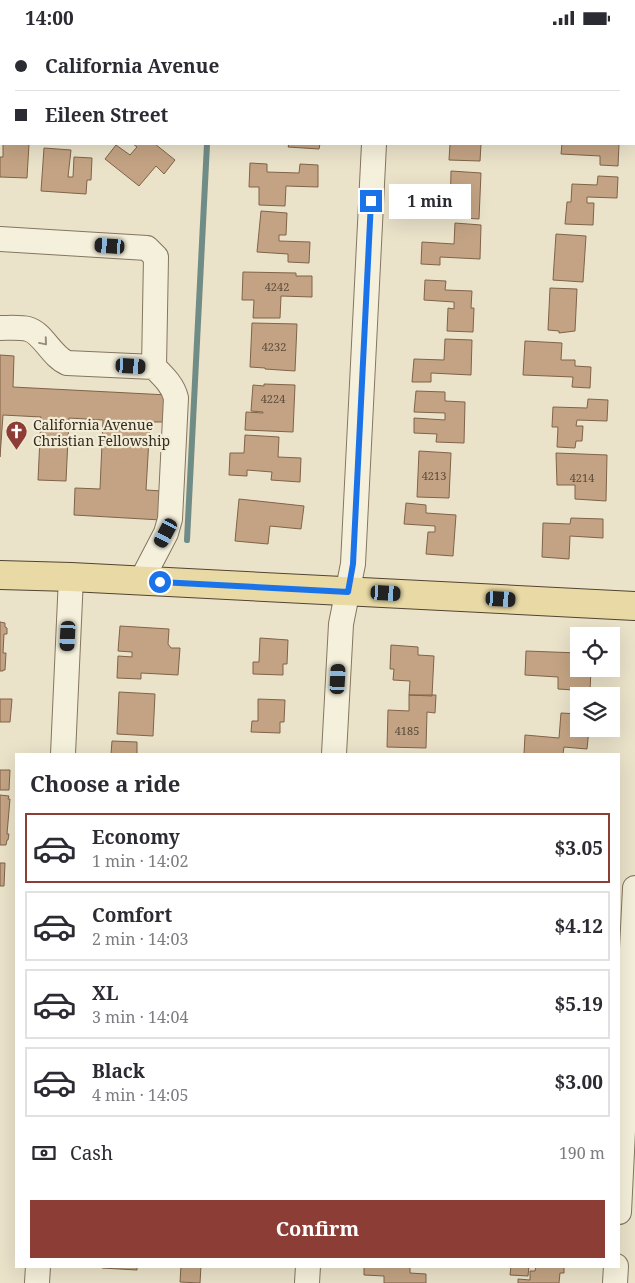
<!DOCTYPE html>
<html lang="en">
<head>
<meta charset="utf-8">
<style>
  body { margin:0; font-family:"Noto Serif",serif; background:#f2f2f3; color:#2b2b33; height:100vh; display:flex; flex-direction:column; font-size:19px; white-space:nowrap }
  * { box-sizing:border-box; margin:0 }
  p { font-size:16px; color:#7c7c81 }
  .icon { flex:none; width:28px; height:28px; fill:none; stroke:currentColor; stroke-width:2; stroke-linecap:round; stroke-linejoin:round }
  .map { position:relative; flex:1; overflow:hidden }
  .side { position:absolute; left:15px; top:718px; width:605px; height:515px; display:flex; flex-direction:column; background:#fff; border-radius:0px; box-shadow:0 5px 20px #0002 }
  .side>* { flex:none }
  .top-card { position:absolute; left:0px; top:0px; width:635px; height:110px; box-shadow:0 5px 20px #0002; display:grid; align-content:center; height:110px; padding:0 15px; background:#fff }
  .tools { position:absolute; left:570px; top:592px; display:grid; gap:10px }
  .tools a { display:grid; place-items:center; width:50px; height:50px; border-radius:0px; background:#fff; box-shadow:0 5px 20px #0002; font-size:25px }
  .end { position:absolute; width:22px; height:22px; margin:-11px; border:6px solid #1a73e8; background:#fff; box-shadow:0 0 0 2px #fff }
  .from { border-radius:50% }
  .bubble { position:absolute; height:35px; border-radius:0px; background:#fff; box-shadow:0 5px 20px #0002; font-size:16px; font-weight:700; line-height:35px; text-align:center }
  .car { position:absolute; width:15px; height:30px; margin:-15px -8px; border-radius:6px; box-shadow:0 0 4px 1px #0007; background:linear-gradient(#222 24%,#8ab4d8 0 40%,#222 0 76%,#8ab4d8 0 86%,#222 0) }
  .top-card b { display:flex; align-items:center; gap:18px; height:48px; font-size:19px }
  .top-card b+b { border-top:1px solid #e1e1e2 }
  .top-card i { width:12px; height:12px; background:#2b2b33 }
  ul { padding:0; list-style:none }
  li { display:flex; align-items:center; gap:15px; height:70px; margin:0 10px 8px; padding:0 5px; border:2px solid #e1e1e2; border-radius:0px }
  li div { flex:1 }
  li b { display:block; font-size:19px }
  li em { font-style:normal; font-weight:700 }
  li.active { border-color:#8c3d36 }
  li>.icon { width:45px; height:45px; stroke-width:1.5 }
  h2 { padding:0 15px; font-size:22px; line-height:60px }
  .pay { display:flex; align-items:center; gap:12px; height:55px; padding:0 15px; font-size:19px }
  .pay p { margin-inline-start:auto }
  .cta { display:flex; gap:10px; margin-top:auto; padding:10px 15px }
  .cta a { flex:1; height:58px; border-radius:0px; background:#8c3d36; color:#fff; font-size:20px; font-weight:700; line-height:58px; text-align:center }
  .status { display:flex; justify-content:space-between; align-items:center; height:35px; padding:0 25px; background:#fff; direction:ltr }
  .status svg { height:14px; fill:currentColor }
  .map>svg:first-child { display:block }
  .lines { fill:none; stroke-linecap:round; stroke-linejoin:round }
  .stream { stroke:#708c87; stroke-width:6 }
  .building { fill:#c3a383; stroke:#806348 }
  .minor-casing { stroke:#847660; stroke-width:26 }
  .major-casing { stroke:#524433; stroke-width:30 }
  .minor { stroke:#f5f0db; stroke-width:24 }
  .major { stroke:#e8d9a5; stroke-width:28 }
  .oneway { stroke:#968e7e }
  .route { stroke:#1a73e8; stroke-width:6 }
  .labels { text-anchor:middle; dominant-baseline:central; stroke-width:4.5; stroke-linejoin:round; paint-order:stroke }
  .number-label { font-size:11px; fill:#594a3a }
  .poi-label { font-size:14px; fill:#362d21; stroke:#f2ecd7; text-anchor:start }
</style>
</head>
<body>
<div class="status"><b>14:00</b><svg viewBox="0 0 49 12"><path d="M0 12V9h3v3zM5 12V6h3v6zM10 12V3h3v9zM15 12V0h3v12zM26 1h20v11H26zM47 4h2v5h-2z"/></svg></div>
<div class="map">
<svg width="635" height="1248" viewBox="0 0 635 1248">
  <rect width="100%" height="100%" fill="#eae2c9"/>
  <g class="lines">
    <path class="stream" d="M212 1V0
      M187 505 207 109"/>
  </g>
  <path class="building" d="M431 0H489L431 1Z
    M581 0H627L581 1Z
    M2 109H29L27 143 0 142V122H3V109Z
    M133 109H155L175 125 164 139 156 131 139 151 105 124 116 110 130 120 137 112Z
    M289 109H320L319 114 288 112Z
    M450 109H481L480 126 449 125Z
    M562 109H619L618 131 600 130V121L561 119Z
    M44 113 71 115 68 142H73L74 122 92 123 91 145H87L86 159 41 156Z
    M250 128 267 129V137L299 138 300 129 318 130V152L286 151 285 171 259 170V152H249Z
    M451 136 481 138 479 184 450 182Z
    M598 141 618 142 617 163 587 162V168H594L593 190 565 189 567 167H571L572 149 597 150Z
    M261 176 287 178 286 200H279V206L310 207 309 228 288 227V219L257 217Z
    M455 188 481 190 480 224 440 222V230L421 229 422 207 454 209Z
    M556 199 586 201 583 247 553 245Z
    M243 237 296 238V241H312V262L281 261 280 283H253L254 265H242Z
    M425 245 446 246 445 255 472 256 471 273H474L473 297 447 296 448 273 454 274V267L424 265Z
    M550 253 577 254 575 296 559 298V296L548 295Z
    M252 288 297 289 295 336 265 334V333L250 332Z
    M445 304 472 305 471 340 431 338V347H412L414 324 444 325Z
    M525 306 562 308 561 325H575V331L591 332 590 353 572 352 573 342 523 340Z
    M0 320 14 321 13 352 168 360 167 387H150L146 455 162 456 161 485 74 480 75 453 100 454 103 385 69 383 66 446 38 445 41 382 3 380 0 422Z
    M264 349 295 350 293 397 245 395 246 377 263 378V377L251 376 253 350 264 351Z
    M416 356 445 357V366L465 367 464 408 436 407 437 399 414 398V383L445 385V378L414 377Z
    M588 364 608 365 607 386 577 385 576 391H583L582 406H576L575 413 557 412 558 392H552L553 372 587 373Z
    M245 400 279 402 278 422 301 423 300 447 271 445 272 437 247 435V441L229 440 230 418H244Z
    M419 416 451 418 449 463 417 462Z
    M556 418 607 420 606 466 575 464V450H557Z
    M239 464 304 471 301 494 270 491 268 509 235 506Z
    M406 468 426 470V478L456 480 453 521 426 519 428 497H435V491L404 489Z
    M571 483 603 484V503L570 501 569 524 542 522 543 488 570 489Z
    M0 587 5 588V592L7 593V599H4L3 618H6L5 635H3V636H0Z
    M120 591 169 594 168 609 171 613H180L178 640 141 638V644L117 643 118 621 132 622V617L118 616Z
    M260 603 288 605 287 629H283V640L253 639V627H259Z
    M391 610 418 612V620L434 621 432 661 409 660 410 646 393 645 394 634H390Z
    M526 616 579 618V634H591L590 656 558 654V642L525 640Z
    M119 657 155 659 153 701 117 699Z
    M409 660H436L435 678 427 677 426 713 387 712 388 675 409 676Z
    M0 664H12L10 687H0Z
    M258 664 285 665 284 687H280V698L251 697 252 686H258Z
    M561 678 579 679V694H589L587 714 564 712 563 719H524L525 700 559 703Z
    M112 706 137 707V719H111Z
    M0 735H10L9 755H0Z
    M0 760 9 761 8 764H10L7 799H9L8 805H7L6 810H0Z
    M0 828H5L4 851H0Z
    M102 1231H137V1235L102 1233Z
    M181 1231H201L200 1248 180 1247Z
    M364 1231H410V1238L426 1239V1248H384V1241L364 1240Z
    M511 1231H529L528 1241 510 1240Z
    M536 1231H564V1238H560L559 1248H518V1244L530 1245V1236H535Z"/>
  <g class="lines">
    <defs>
      <path id="minor" d="M380 1V0
        M0 57H1
        M0 204 147 213 156 222 154 332C163 341 173 350 176 363L170 484 166 498 141 546
        M0 293C9 293 20 292 28 294 43 298 51 321 67 328L154 332
        M63 719 71 542
        M334 719 341 589 353 529 374 109
        M619 1177 635 853
        M37 1248 38 1231
        M307 1248 308 1231
        M615 1248 616 1231"/>
      <path id="major" d="M0 540 71 542 635 571"/>
    </defs>
    <use href="#minor" class="minor-casing"/>
    <use href="#major" class="major-casing"/>
    <use href="#minor" class="minor"/>
    <use href="#major" class="major"/>
  </g>
  <defs><path id="oneway-chevron" d="M-2-3.5L2.5 0L-2 3.5" fill="none" stroke-width="1.6" stroke-linecap="round" stroke-linejoin="round" transform="scale(1.25)"/></defs>
  <use class="oneway" href="#oneway-chevron" transform="translate(44 307) rotate(50)"/>
  <g class="lines">
    <path class="route" d="M160 547 348 557 353 529 371 166"/>
  </g>
  <defs>
    <symbol id="church-pin" viewBox="-11 -11 22 30"><path d="M0 17L-7.5 6A9.5 9.5 0 1 1 7.5 6Z" fill="#8c3d36" stroke="#f2ecd7"/><path d="M-1.2-6h2.4v3.5h3.3v2.4h-3.3V6h-2.4V-.1h-3.3v-2.4h3.3Z" fill="#fff"/></symbol>
  </defs>
  <g fill-rule="evenodd">
    <use href="#church-pin" x="4" y="384" width="25" height="34"/>
  </g>
  <g class="labels">
    <g class="number-label">
      <text x="277" y="251">4242</text>
      <text x="274" y="311">4232</text>
      <text x="273" y="363">4224</text>
      <text x="434" y="440">4213</text>
      <text x="582" y="442">4214</text>
      <text x="407" y="695">4185</text>
    </g>
    <g class="poi-label">
      <text x="33" y="389">California Avenue<tspan x="33" dy="16">Christian Fellowship</tspan></text>
    </g>
  </g>
</svg>
<div class="tools">
<a><svg class="icon" aria-label="locate" viewBox="0 0 24 24"><circle cx="12" cy="12" r="6"/><path d="M12 2v4M12 18v4M2 12h4M18 12h4"/></svg></a>
<a><svg class="icon" aria-label="layers" viewBox="0 0 24 24"><path d="M12 4l9 5-9 5-9-5zM3 14l9 5 9-5"/></svg></a>
</div>
<i class="end from" style="left:160px;top:547px"></i>
<i class="end" style="left:371px;top:166px"></i>
<div class="bubble" style="left:389px;top:149px;width:82px">1 min</div>
<i class="car" style="left:110px;top:211px;rotate:274deg"></i>
<i class="car" style="left:131px;top:331px;rotate:93deg"></i>
<i class="car" style="left:166px;top:498px;rotate:208deg"></i>
<i class="car" style="left:386px;top:558px;rotate:93deg"></i>
<i class="car" style="left:501px;top:564px;rotate:93deg"></i>
<i class="car" style="left:68px;top:601px;rotate:183deg"></i>
<i class="car" style="left:338px;top:644px;rotate:3deg"></i>
<div class="top-card">
<b><i class="from"></i>California Avenue</b>
<b><i></i>Eileen Street</b>
</div>
<section class="side">
<h2>Choose a ride</h2>
<ul>
<li class="active"><svg class="icon" aria-label="car" viewBox="0 0 24 24"><path d="M5 17H2v-5l4-1 3-4h7l3 4 3 1v5h-3M9 17h6M6 11h13"/><circle cx="7" cy="17" r="2"/><circle cx="17" cy="17" r="2"/></svg><div><b>Economy</b><p>1 min · 14:02</p></div><em>$3.05</em></li>
<li><svg class="icon" aria-label="car" viewBox="0 0 24 24"><path d="M5 17H2v-5l4-1 3-4h7l3 4 3 1v5h-3M9 17h6M6 11h13"/><circle cx="7" cy="17" r="2"/><circle cx="17" cy="17" r="2"/></svg><div><b>Comfort</b><p>2 min · 14:03</p></div><em>$4.12</em></li>
<li><svg class="icon" aria-label="car" viewBox="0 0 24 24"><path d="M5 17H2v-5l4-1 3-4h7l3 4 3 1v5h-3M9 17h6M6 11h13"/><circle cx="7" cy="17" r="2"/><circle cx="17" cy="17" r="2"/></svg><div><b>XL</b><p>3 min · 14:04</p></div><em>$5.19</em></li>
<li><svg class="icon" aria-label="car" viewBox="0 0 24 24"><path d="M5 17H2v-5l4-1 3-4h7l3 4 3 1v5h-3M9 17h6M6 11h13"/><circle cx="7" cy="17" r="2"/><circle cx="17" cy="17" r="2"/></svg><div><b>Black</b><p>4 min · 14:05</p></div><em>$3.00</em></li>
</ul>
<div class="pay"><svg class="icon" aria-label="cash" viewBox="0 0 24 24"><path d="M3 7h18v10H3z"/><circle cx="12" cy="12" r="2"/></svg>Cash<p>190 m</p></div>
<div class="cta"><a>Confirm</a></div>
</section>
</div>
</body>
</html>
